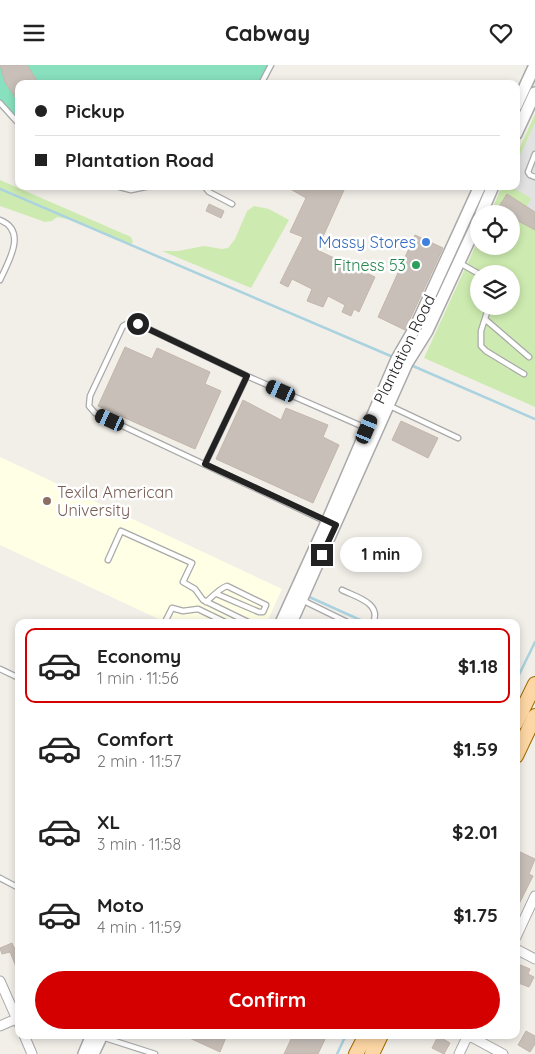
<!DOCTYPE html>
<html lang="en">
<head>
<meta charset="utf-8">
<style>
  body { margin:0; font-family:Quicksand,sans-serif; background:#f2f2f2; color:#222; height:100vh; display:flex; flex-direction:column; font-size:19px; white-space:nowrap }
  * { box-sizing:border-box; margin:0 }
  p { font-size:16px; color:#767676 }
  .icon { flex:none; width:28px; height:28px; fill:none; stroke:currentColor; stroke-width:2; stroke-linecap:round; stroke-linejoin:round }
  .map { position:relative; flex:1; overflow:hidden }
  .side { position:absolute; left:15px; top:554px; width:505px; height:420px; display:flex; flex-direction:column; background:#fff; border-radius:10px; box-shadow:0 2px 8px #0003 }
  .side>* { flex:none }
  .top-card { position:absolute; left:15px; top:15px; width:505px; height:110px; border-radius:10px; box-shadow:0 2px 8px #0003; display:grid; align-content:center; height:110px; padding:0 20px; background:#fff }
  .fabs { position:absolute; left:470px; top:140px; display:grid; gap:10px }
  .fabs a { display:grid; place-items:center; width:50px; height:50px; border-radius:50%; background:#fff; box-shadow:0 2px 8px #0003; font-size:25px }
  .end { position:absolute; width:22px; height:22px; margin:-11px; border:6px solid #222; background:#fff; box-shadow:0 0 0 2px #fff }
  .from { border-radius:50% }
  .bubble { position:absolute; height:35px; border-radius:18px; background:#fff; box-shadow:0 2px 8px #0003; font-size:16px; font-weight:700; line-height:35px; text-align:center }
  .car { position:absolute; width:15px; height:30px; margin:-15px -8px; border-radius:6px; box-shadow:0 0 4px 1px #0007; background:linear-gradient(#222 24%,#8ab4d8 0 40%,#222 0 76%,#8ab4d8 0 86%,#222 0) }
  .top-card b { display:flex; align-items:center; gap:18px; height:48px; font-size:19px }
  .top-card b+b { border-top:1px solid #e0e0e0 }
  .top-card i { width:12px; height:12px; background:#222 }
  ul { padding:9px 0 0; list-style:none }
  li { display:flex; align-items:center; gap:15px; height:75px; margin:0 10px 8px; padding:0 10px; border:2px solid transparent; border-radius:10px }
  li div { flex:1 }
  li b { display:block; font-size:19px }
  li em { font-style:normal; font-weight:700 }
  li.on { border-color:#d40000 }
  li>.icon { width:45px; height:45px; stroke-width:1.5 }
  .action { display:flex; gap:10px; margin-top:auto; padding:10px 20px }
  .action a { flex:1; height:58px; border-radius:30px; background:#d40000; color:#fff; font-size:20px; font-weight:700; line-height:58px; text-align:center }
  header { display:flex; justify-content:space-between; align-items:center; height:65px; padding:0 20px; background:#fff; font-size:22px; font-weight:700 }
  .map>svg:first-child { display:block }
  .education { fill:#ffffe5 }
  .grass { fill:#cdebb0; fill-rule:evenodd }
  .pitch { fill:#88e0be }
  .parking { fill:#e2e2e2 }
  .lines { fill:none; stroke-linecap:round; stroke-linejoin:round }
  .stream { stroke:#aad3df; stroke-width:2.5 }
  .building { fill:#c7bfb8; stroke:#c4b6ab }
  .service-casing { stroke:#a9a9a9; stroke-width:7 }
  .minor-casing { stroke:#a9a9a9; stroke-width:11 }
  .tertiary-casing { stroke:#a9a9a9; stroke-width:14 }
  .primary-casing { stroke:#a06b00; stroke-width:16 }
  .service { stroke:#fff; stroke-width:4.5 }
  .minor { stroke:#fff; stroke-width:9 }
  .tertiary { stroke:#fff; stroke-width:11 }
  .primary { stroke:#fcd6a4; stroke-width:14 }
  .route { stroke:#222; stroke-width:6 }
  .shop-dot { fill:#3f7fe0; stroke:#fff; stroke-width:2 }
  .leisure-dot { fill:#2e9e5b; stroke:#fff; stroke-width:2 }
  .education-dot { fill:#8d6e63; stroke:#fff; stroke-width:2 }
  .labels { text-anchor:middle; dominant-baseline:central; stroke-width:5; stroke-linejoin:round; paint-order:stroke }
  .shop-label { font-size:16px; fill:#366cbe; stroke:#fff; text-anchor:end }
  .leisure-label { font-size:16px; fill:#27864d; stroke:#fff; text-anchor:end }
  .street-label { font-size:16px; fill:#222; stroke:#fff }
  .education-label { font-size:16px; fill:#785e54; stroke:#fff; text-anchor:start }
</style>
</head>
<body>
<header><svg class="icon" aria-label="menu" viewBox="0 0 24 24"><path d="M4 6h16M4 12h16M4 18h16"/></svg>Cabway<svg class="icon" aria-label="heart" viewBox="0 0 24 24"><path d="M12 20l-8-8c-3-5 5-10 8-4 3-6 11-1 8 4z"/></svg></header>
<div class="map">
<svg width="535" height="989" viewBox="0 0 535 989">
  <rect width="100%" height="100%" fill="#f2efe9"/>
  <path class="education" d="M0 392 282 524 267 557H165L0 480Z"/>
  <path class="grass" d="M535 49V342L424 293 479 173V181H511V149H490L502 121H516V91ZM479 209H511V241H479Z
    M0 115 131 172 133 177 131 179H128L72 155 57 152 52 156 45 157 0 141Z
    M254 141 269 144 289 155 251 223 162 186H178L204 181 222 184 228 183 235 174 247 146Z"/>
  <path class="pitch" d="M0 0H271L261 19H19V59L0 38Z"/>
  <path class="parking" d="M535 58V154L524 148 531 133 510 121H516V99Z"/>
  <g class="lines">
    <path class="stream" d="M0 124 393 292
      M413 301 535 354
      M307 531 367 558
      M516 616 535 577
      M337 989 346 970"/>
  </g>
  <path class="building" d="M0 0H27L39 19H19V38L5 17Z
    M285 121H337L344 125 317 185 375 212 359 247 354 244 351 251 342 247 345 240 328 231 323 242 307 236 312 224 292 214 288 222 280 218 303 172 290 167 306 133Z
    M507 129 535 147V165L511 152V149H506L498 143Z
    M209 139 224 146 221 153 206 146Z
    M415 170 443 183 405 265 378 252Z
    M125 282 152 294 157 283 210 307 205 319 221 326 195 384 98 341Z
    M243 335 281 355 286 343 328 360 323 372 339 380 313 438 216 394Z
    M401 356 438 373 428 393 392 375Z
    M516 785 535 794 529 809 533 811 516 845V804L518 799 516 798Z
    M12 878 14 883 19 881V909L10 887 2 889 0 883Z
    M518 899 530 904 528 909 534 912 529 922 516 917V904Z
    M526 966 535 971V979L530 987 518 980Z
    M183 970H227L220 987Z
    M293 970H327L318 989H284Z
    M438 971 450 978 444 989 432 983Z"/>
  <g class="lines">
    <defs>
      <path id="service" d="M261 19 271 0
        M0 38 19 59
        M535 89 528 107 530 110 535 112
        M116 121 131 125 150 121
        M204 121 209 127 232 139
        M0 155C28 166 8 197 0 215
        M458 197 479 209
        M489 241 481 266V281L486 286 524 309
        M486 255 529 292
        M390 341 458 373
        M205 399 247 311
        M327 457 95 348 89 341 90 331 123 261 130 257H134L247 311 366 363
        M108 495 121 466 192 498 183 517 195 524 203 535 250 558
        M342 525C356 532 382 538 373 558
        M302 535 349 558
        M206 537C212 532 220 523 227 521L266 540 263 547H259L217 529
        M166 555 172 543 183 546 198 544 227 558
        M0 604 19 613
        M0 813 19 823
        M102 972 155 989"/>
      <path id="minor" d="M516 872 535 831
        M516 884 535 894
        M0 916 19 959
        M0 961 16 954
        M24 970 32 989
        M468 970 503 989
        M459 989 468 970"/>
      <path id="tertiary" d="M516 41 535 0
        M516 69 535 28
        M481 149 493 121
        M281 558 327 457 397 294 416 261 480 121
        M291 558 407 298 427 266 479 154
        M84 989 92 970
        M93 989 102 970"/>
      <path id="primary" d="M516 658 535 619
        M516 691 535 651
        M356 989 366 970
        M372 989 381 970"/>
    </defs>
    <use href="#service" class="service-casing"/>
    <use href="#minor" class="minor-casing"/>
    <use href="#tertiary" class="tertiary-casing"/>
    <use href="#primary" class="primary-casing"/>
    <use href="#service" class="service"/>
    <use href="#minor" class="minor"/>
    <use href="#tertiary" class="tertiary"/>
    <use href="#primary" class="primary"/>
  </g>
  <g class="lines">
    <path class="route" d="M138 259 247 311 205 399 336 460 322 490"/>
  </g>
  <circle class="shop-dot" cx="426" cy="177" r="5"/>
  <circle class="leisure-dot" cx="416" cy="200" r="5"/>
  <circle class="education-dot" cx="47" cy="436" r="5"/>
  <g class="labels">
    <g class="shop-label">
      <text x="416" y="177">Massy Stores</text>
    </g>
    <g class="leisure-label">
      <text x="406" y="200">Fitness 53</text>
    </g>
    <g class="street-label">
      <text transform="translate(404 284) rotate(-64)">Plantation Road</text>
    </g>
    <g class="education-label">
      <text x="57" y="427">Texila American<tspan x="57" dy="18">University</tspan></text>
    </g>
  </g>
</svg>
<div class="fabs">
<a><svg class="icon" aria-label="locate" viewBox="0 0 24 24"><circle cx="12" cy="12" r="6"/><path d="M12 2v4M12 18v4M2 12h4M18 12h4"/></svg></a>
<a><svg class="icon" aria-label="layers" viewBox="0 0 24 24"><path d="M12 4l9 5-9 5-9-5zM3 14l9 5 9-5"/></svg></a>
</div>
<i class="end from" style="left:138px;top:259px"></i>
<i class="end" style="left:322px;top:490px"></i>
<div class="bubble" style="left:340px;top:472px;width:82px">1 min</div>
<i class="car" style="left:281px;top:326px;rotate:294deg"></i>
<i class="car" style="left:110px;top:355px;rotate:295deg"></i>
<i class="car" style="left:367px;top:364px;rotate:23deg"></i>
<div class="top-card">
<b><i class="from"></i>Pickup</b>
<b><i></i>Plantation Road</b>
</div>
<section class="side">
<ul>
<li class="on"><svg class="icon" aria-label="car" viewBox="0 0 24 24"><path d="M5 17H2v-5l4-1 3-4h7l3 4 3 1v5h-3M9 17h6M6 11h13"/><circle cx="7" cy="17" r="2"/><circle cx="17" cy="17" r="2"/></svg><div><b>Economy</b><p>1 min · 11:56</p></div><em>$1.18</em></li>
<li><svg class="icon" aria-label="car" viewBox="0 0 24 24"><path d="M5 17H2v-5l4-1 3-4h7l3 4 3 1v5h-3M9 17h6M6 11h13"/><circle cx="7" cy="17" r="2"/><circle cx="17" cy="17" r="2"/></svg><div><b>Comfort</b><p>2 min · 11:57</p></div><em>$1.59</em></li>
<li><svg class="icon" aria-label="car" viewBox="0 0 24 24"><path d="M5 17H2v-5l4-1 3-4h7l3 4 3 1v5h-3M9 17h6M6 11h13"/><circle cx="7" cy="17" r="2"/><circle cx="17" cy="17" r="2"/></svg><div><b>XL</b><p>3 min · 11:58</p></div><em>$2.01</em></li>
<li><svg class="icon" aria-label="car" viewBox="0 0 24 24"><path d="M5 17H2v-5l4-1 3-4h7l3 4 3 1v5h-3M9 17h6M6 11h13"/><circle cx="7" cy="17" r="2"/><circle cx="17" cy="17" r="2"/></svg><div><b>Moto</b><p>4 min · 11:59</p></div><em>$1.75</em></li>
</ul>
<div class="action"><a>Confirm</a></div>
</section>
</div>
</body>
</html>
